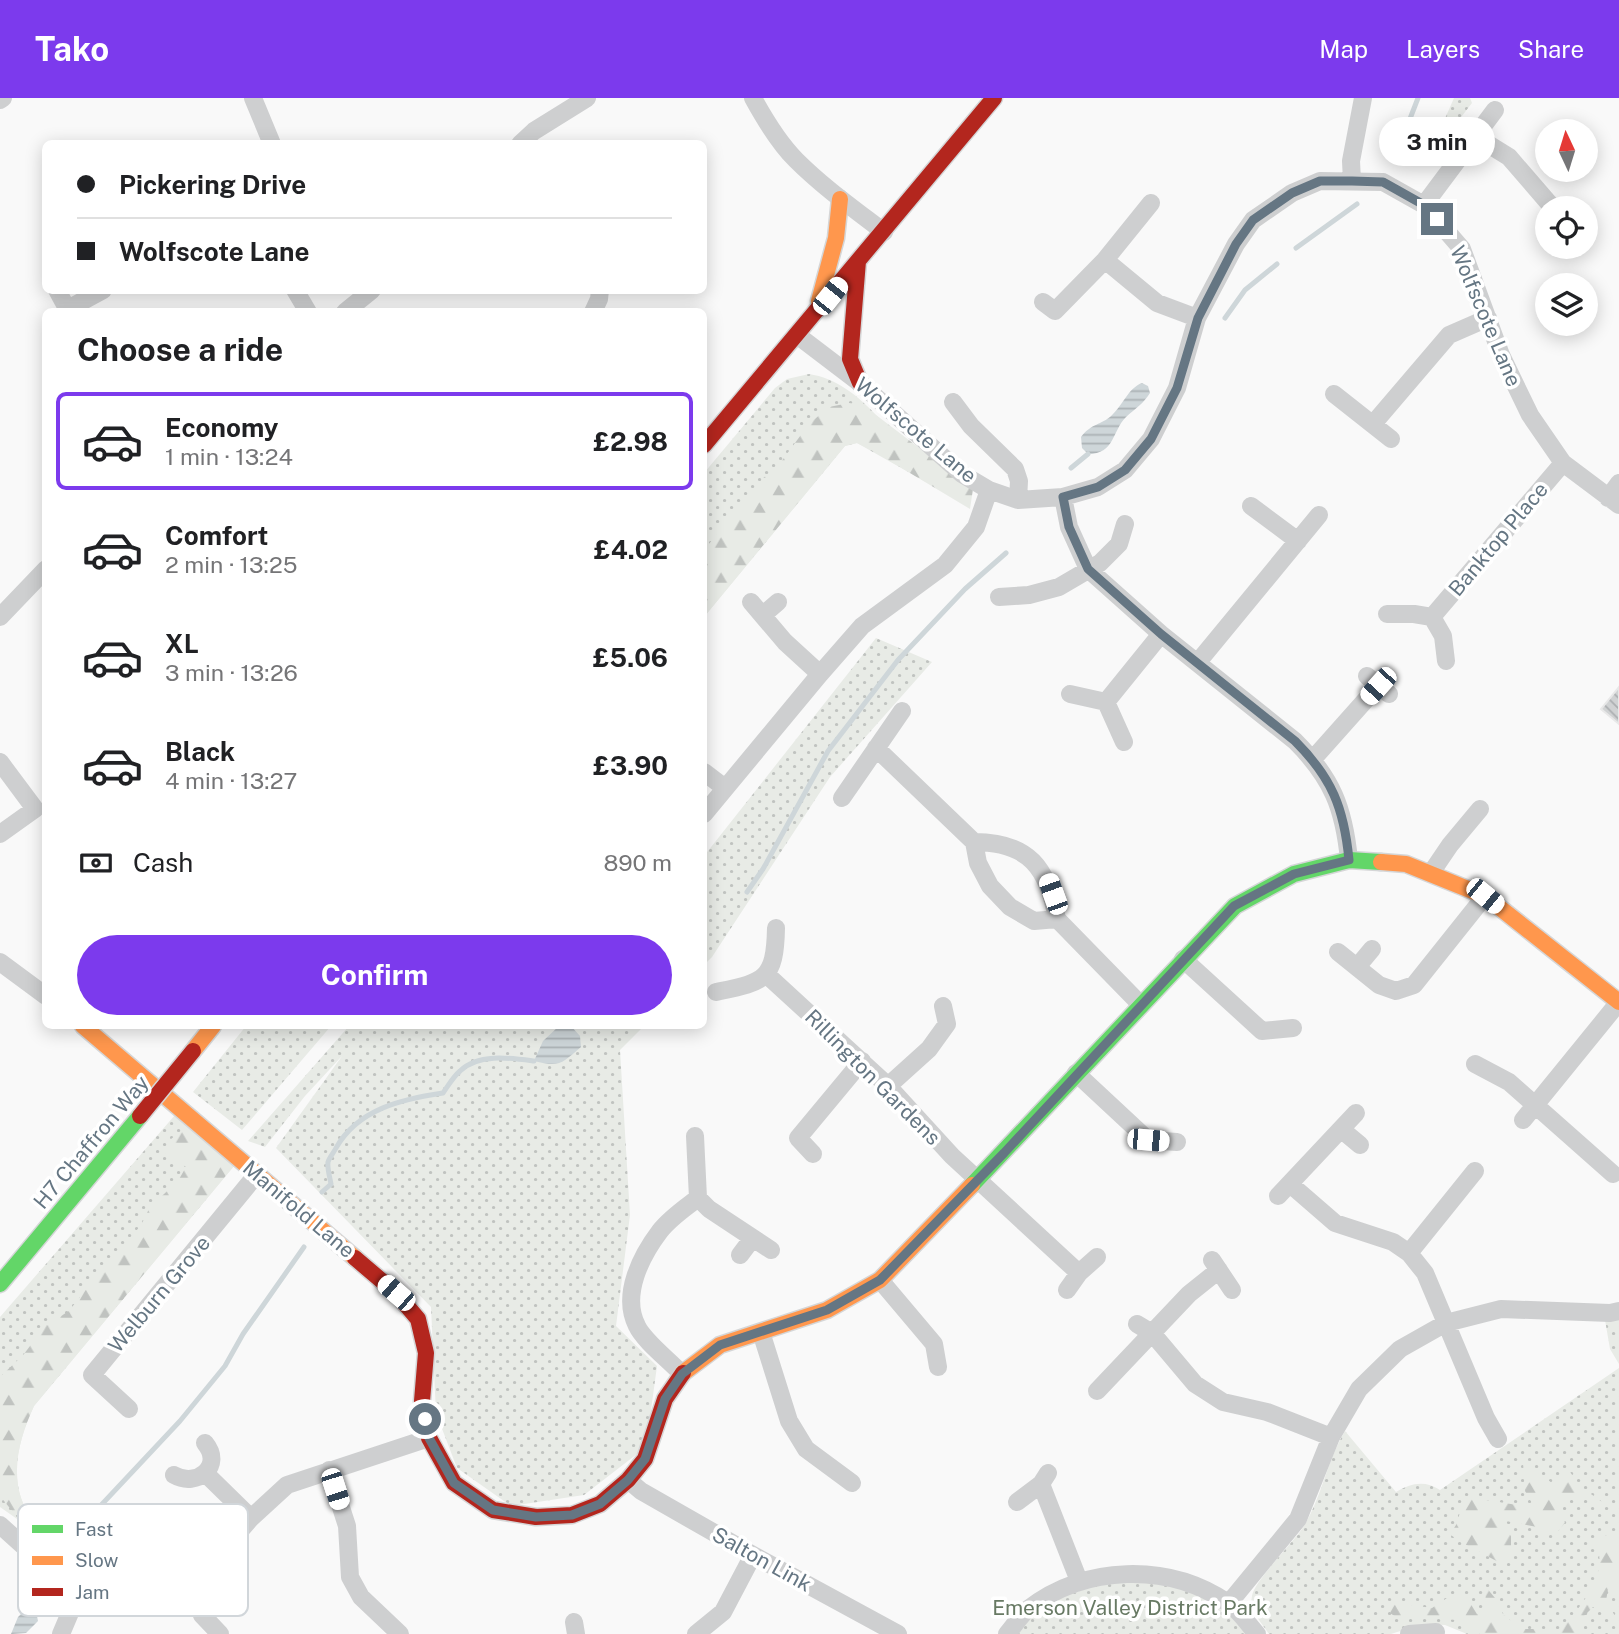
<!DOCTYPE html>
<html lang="en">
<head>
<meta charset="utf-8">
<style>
  body { margin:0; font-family:"Public Sans",sans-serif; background:#f6f6f6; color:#202124; height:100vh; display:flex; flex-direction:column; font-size:26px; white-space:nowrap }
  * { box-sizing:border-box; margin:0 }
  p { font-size:23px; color:#757577 }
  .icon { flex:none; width:38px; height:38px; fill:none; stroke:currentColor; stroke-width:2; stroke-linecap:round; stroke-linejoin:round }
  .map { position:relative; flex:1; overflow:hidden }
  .sheet { position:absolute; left:42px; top:210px; width:665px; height:721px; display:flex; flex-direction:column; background:#fff; border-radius:10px; box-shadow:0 4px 18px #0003 }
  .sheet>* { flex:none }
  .top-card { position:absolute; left:42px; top:42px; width:665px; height:154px; border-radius:10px; box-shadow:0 4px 18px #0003; display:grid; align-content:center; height:154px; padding:0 35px; background:#fff }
  .needle { width:46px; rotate:356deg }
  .buttons { position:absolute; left:1535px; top:21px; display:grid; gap:14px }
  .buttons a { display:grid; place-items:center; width:63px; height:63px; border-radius:50%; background:#fff; box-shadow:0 4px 18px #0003; font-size:35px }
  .end { position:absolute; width:32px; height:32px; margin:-16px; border:9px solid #657683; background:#fff; box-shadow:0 0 0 4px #fff }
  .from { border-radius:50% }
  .bubble { position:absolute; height:49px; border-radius:24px; background:#fff; box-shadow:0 4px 18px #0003; font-size:23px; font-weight:700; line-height:49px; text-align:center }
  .car { position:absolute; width:21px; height:42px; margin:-21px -10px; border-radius:9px; box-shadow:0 0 5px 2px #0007; background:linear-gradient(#fff 24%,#345 0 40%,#fff 0 76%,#345 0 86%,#fff 0) }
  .top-card b { display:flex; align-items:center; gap:24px; height:66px; font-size:26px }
  .top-card b+b { border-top:2px solid #e0e0e0 }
  .top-card i { width:18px; height:18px; background:#202124 }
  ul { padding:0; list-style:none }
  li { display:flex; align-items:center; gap:21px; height:98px; margin:0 14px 10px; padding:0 21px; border:4px solid transparent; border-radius:10px }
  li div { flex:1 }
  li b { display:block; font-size:26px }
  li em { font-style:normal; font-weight:700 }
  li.active { border-color:#7c3aed }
  li>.icon { width:63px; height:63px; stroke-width:1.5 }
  h2 { padding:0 35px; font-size:32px; line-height:84px }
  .pay { display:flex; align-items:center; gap:18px; height:77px; padding:0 35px; font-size:26px }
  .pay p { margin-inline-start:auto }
  .primary-button { display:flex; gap:14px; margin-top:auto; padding:14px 35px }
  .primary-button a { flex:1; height:80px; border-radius:42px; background:#7c3aed; color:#fff; font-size:28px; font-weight:700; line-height:80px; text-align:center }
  header { display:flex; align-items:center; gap:42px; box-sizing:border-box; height:98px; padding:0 35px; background:#7c3aed; color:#fff }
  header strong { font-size:33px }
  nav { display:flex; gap:38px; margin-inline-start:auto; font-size:24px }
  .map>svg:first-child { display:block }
  .grass { fill:url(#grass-dots) }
  .forest { fill:url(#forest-firs) }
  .water { fill:url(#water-rules) }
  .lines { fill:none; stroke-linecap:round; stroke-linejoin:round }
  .stream { stroke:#ced6d9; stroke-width:5 }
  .building { fill:url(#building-back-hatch); stroke:#e8e8e8; stroke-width:2 }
  .fast-casing { stroke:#d5d6d7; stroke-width:19 }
  .slow-casing { stroke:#d5d6d7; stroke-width:19 }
  .jam-casing { stroke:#d5d6d7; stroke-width:19 }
  .street { stroke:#cecfd0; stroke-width:18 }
  .fast { stroke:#63d668; stroke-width:16 }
  .slow { stroke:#ff974d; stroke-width:16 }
  .jam { stroke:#b3261e; stroke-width:16 }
  .jam-bridge-casing { stroke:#d5d6d7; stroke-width:19; stroke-linecap:butt }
  .jam-bridge { stroke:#b3261e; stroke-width:16 }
  .route { stroke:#657683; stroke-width:9 }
  .labels { text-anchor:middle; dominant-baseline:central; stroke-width:7; stroke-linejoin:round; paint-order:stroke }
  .street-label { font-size:21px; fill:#657683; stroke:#fff }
  .park-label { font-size:21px; fill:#687a64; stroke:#fff }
  .key { fill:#fff; stroke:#d1d6da; stroke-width:2 }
  .key-label { font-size:19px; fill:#657683 }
</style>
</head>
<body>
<header>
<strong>Tako</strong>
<nav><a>Map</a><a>Layers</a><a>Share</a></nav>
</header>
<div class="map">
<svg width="1619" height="1536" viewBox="0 0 1619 1536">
  <defs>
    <pattern id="grass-dots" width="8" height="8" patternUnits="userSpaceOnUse" patternTransform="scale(1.75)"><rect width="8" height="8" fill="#e8ebe6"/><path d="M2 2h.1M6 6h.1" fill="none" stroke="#c0c3c0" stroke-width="1.8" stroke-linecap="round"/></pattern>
    <pattern id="forest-firs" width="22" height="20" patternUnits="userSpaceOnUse" patternTransform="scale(1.75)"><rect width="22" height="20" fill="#e8ebe6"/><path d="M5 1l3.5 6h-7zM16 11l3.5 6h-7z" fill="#c0c3c0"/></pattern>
    <pattern id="water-rules" width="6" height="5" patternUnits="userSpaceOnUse" patternTransform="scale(1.75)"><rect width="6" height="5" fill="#ced6d9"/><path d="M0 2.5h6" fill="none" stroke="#abb2b5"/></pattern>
    <pattern id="building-back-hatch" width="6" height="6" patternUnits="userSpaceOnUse" patternTransform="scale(1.75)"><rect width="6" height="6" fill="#d0d2d3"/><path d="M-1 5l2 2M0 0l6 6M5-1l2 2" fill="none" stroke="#acafb1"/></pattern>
  </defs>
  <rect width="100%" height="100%" fill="#f9f9f9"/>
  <path class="grass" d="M1454 0H1470L1472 5 1455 27 1440 32Z
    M809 276C862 284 898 344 926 384L857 345 845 348 704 519V375L775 290 787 281Z
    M876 540 932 564 830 679 712 859 704 867V758Z
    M246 928H331L242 1032 193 994Z
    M349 928H644L620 952 630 1117 616 1228 657 1268 646 1349 584 1397 511 1408 457 1370 436 1315 431 1209 276 1050 342 958 305 998 265 1049 248 1043Z
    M175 1017 234 1068 34 1308C21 1336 11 1369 21 1400 25 1412 32 1423 37 1435L0 1409V1219Z
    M1619 1220V1266L1610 1251 1605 1222Z
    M1619 1270V1536H1467L1445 1527 1422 1526 1391 1536H1269C1261 1524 1249 1512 1252 1498 1254 1483 1294 1444 1304 1428 1322 1398 1327 1363 1345 1333L1396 1394C1411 1385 1425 1382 1440 1392Z
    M1113 1481 1193 1487 1257 1536H1009L1026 1512Z"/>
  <path class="forest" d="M849 305 863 307 973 391 970 411 875 354 857 345 845 348 704 519V453L733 413 756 393 762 381 778 368 809 326 829 309Z
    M188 1028 234 1068 34 1308C21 1336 11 1369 21 1400 25 1412 32 1423 37 1435L13 1414 0 1398V1279L24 1256 45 1228 69 1213 90 1186 116 1158 141 1127 150 1109 178 1083 186 1069 165 1055 171 1041Z
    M1523 1364 1552 1385 1570 1374 1581 1389 1605 1406 1601 1407 1584 1400 1565 1402 1562 1413 1565 1425 1555 1437 1546 1436 1537 1429 1501 1422 1511 1432V1453L1504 1467 1459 1443 1451 1437C1452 1433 1454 1430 1456 1427 1462 1415 1457 1411 1467 1399L1517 1407 1532 1405 1525 1393Z
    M1619 1434V1496L1608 1491 1606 1503 1615 1518 1593 1509 1583 1519 1584 1536H1480L1456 1522 1437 1520 1399 1521 1390 1515V1504L1432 1510 1447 1500H1467L1477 1516 1486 1514 1485 1488 1495 1500 1503 1516 1521 1531H1560C1579 1512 1613 1471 1594 1445L1603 1438Z"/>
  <path class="water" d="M1142 285 1148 288 1150 295C1144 305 1135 311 1126 319 1112 333 1115 356 1088 356L1082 350 1081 339C1091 326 1098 328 1110 319 1122 309 1128 290 1142 285Z
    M559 928H571L580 938 581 949C562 965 560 970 534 963L543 943Z
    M28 1509 36 1513 38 1523 26 1535 11 1536 18 1519Z"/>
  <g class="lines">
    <path class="stream" d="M1394 62 1418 0
      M1296 150 1357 106
      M1225 220 1245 192 1277 166
      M1071 370 1088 356
      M747 794 763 771 828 653 898 562 965 491 1006 455
      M322 1094 331 1086C330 1080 327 1070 328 1064 329 1060 334 1054 336 1050 358 1011 402 1001 443 995 448 988 453 979 460 973 478 955 511 960 534 963
      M75 1435 180 1323 225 1268 243 1236 304 1149"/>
  </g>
  <path class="building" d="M1619 589V626L1601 611Z"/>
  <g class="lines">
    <defs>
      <path id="fast" d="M972 1087 1235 808 1294 776 1349 762 1381 764
        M0 1186 140 1018"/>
      <path id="slow" d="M819 203 836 140 840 101
        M1381 764 1406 766 1485 798 1619 904
        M83 928 355 1160
        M193 953 213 928
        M683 1275 720 1247 827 1212 880 1182 972 1087"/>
      <path id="jam" d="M858 163 850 261 860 285
        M704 347 994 0
        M355 1160 396 1195 418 1221 426 1255 422 1303 429 1340 454 1385 493 1412 536 1419 572 1417 600 1406 628 1382 645 1361 665 1301 683 1275"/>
    </defs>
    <use href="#fast" class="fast-casing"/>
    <use href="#slow" class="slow-casing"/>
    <use href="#jam" class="jam-casing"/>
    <path class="street" d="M253 0 272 46
      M753 0C765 22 778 44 796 62 823 89 854 111 884 134
      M0 2 3 0
      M1475 38 1509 59 1553 110
      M520 46 534 33 587 0
      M1352 83 1351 63 1363 0
      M1424 107 1495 12
      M1105 162 1157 205 1197 220
      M57 192 69 214
      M295 192 308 214
      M1043 204 1055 213 1105 162 1151 105
      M68 211 103 192
      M345 214 372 192
      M593 214 599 201 600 192
      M797 237 860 285 962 376 989 392 1018 402 1063 399 1098 389 1125 372 1151 341 1177 290 1197 220 1236 146 1253 122 1292 95 1320 83 1383 84 1424 107 1462 151 1501 257 1530 317 1563 365 1619 407
      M1334 296 1391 341
      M953 304 971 328 1015 371 1019 383 1018 402
      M1373 326 1449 237 1488 220
      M1063 399 1069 429 1088 471 1161 536 1295 643C1332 680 1344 710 1349 762
      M1608 400 1619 385
      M1251 408 1298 443
      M999 499 1029 497 1059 489 1100 465 1119 446 1125 426
      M751 504 785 544 820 576
      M1387 516H1414L1432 519 1443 538 1446 563
      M763 517 778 504
      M0 519 46 471
      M1432 519 1563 365
      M1198 564 1319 417
      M1367 578 1389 596
      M1070 596 1106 604 1124 644
      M1106 604 1161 536
      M876 650 974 744 978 765 990 788 1010 809 1034 823 1057 821 1141 907
      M1313 661 1378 588
      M0 664 35 711 0 736
      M704 674 725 690
      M842 700 902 613
      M704 716 820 576 862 528 945 467 976 429 989 392
      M974 744C1029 744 1048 770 1057 821
      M1431 775 1450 747 1480 711
      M1338 854 1379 887 1396 893 1414 887 1485 798
      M1183 861 1262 933 1293 930
      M0 864 46 898
      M1357 869 1372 851
      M767 877 888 988 952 1058 1079 1175
      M716 894C764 884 775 883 776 830
      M1475 966 1509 984 1613 1076
      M1076 975 1148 1042 1177 1044
      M888 988 929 951 947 926 943 908
      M1523 1022 1619 904
      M1342 1032 1360 1047
      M695 1038 698 1100
      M813 1056 798 1040 862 963
      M1290 1086 1335 1125 1393 1144 1409 1155 1425 1175 1486 1320 1498 1341
      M1278 1098 1356 1015
      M1409 1155 1475 1073
      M740 1157 752 1141
      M1212 1162 1232 1192
      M880 1182 934 1246 938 1269
      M1067 1192 1079 1175 1097 1159
      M1137 1226 1152 1235 1195 1286 1223 1304 1267 1314 1331 1339
      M761 1234 789 1323 806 1351 852 1385
      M682 1276C669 1262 644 1243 637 1228 621 1197 641 1158 660 1133 670 1120 685 1110 698 1100L709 1111 771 1152
      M1097 1293 1189 1196 1219 1172
      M129 1311 92 1277 257 1076
      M329 1372 347 1428 350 1479 361 1499 400 1536
      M205 1375 251 1420
      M174 1377C197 1390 224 1368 205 1345
      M628 1382 641 1393 753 1457 898 1536
      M1041 1386 1079 1483
      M1017 1404 1041 1386 1048 1375
      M0 1427 39 1462 86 1477 119 1483 140 1482 219 1457 251 1420 287 1387 429 1340
      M182 1470 202 1517 220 1536
      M1229 1505 1298 1421 1331 1339 1359 1291 1400 1251 1446 1225 1501 1211 1610 1215 1619 1213
      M574 1524 576 1536
      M61 1536 86 1477
      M696 1536 723 1514 753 1457
      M1007 1536C1014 1528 1020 1518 1028 1511 1085 1467 1168 1464 1228 1505 1239 1512 1248 1526 1257 1536
      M1409 1536 1436 1534"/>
    <use href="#fast" class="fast"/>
    <use href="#slow" class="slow"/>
    <use href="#jam" class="jam"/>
    <defs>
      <path id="jam-bridge" d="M140 1018 193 953"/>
    </defs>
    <use href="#jam-bridge" class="jam-bridge-casing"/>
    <use href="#jam-bridge" class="jam-bridge"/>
  </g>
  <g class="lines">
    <path class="route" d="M425 1321 429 1340 454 1385 493 1412 536 1419 572 1417 600 1406 628 1382 645 1361 665 1301 682 1276 720 1247 827 1212 880 1182 1004 1055 1234 808 1294 776 1349 762C1344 710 1332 680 1295 643L1161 536 1088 471 1069 429 1063 399 1098 389 1125 372 1151 341 1177 290 1198 220 1236 146 1253 122 1292 95 1320 83H1352L1383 84 1424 107 1437 121"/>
  </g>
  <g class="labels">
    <g class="street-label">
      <text transform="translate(1486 218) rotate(67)">Wolfscote Lane</text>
      <text transform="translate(916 332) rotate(40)">Wolfscote Lane</text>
      <text transform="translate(1498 441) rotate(-50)">Banktop Place</text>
      <text transform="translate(873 979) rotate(45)">Rillington Gardens</text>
      <text transform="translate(91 1044) rotate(-50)">H7 Chaffron Way</text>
      <text transform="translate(299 1111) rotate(40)">Manifold Lane</text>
      <text transform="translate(159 1196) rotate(-50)">Welburn Grove</text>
      <text transform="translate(762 1461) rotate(29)">Salton Link</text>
    </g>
    <g class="park-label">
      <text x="1130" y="1509">Emerson Valley District Park</text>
    </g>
  </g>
  <rect x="18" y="1406" width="230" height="112" rx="10" class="key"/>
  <rect x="32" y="1427" width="31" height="8" fill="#63d668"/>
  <rect x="32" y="1458" width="31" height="9" fill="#ff974d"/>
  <rect x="32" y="1490" width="31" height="8" fill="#b3261e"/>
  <g class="key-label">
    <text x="75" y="1438">Fast</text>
    <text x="75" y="1469">Slow</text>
    <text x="75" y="1501">Jam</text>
  </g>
</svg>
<div class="buttons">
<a><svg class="needle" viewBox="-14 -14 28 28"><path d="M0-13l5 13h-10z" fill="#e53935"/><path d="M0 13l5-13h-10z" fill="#757577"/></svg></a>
<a><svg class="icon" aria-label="locate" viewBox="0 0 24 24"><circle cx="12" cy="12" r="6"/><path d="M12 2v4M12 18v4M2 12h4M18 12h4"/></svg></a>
<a><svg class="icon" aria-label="layers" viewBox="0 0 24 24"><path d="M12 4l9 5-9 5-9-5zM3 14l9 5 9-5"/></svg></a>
</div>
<i class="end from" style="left:425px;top:1321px"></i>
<i class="end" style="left:1437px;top:121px"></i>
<div class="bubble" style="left:1379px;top:19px;width:116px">3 min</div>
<i class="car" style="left:830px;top:198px;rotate:39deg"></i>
<i class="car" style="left:1378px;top:588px;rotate:222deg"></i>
<i class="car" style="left:1053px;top:796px;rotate:340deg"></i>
<i class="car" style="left:1485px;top:798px;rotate:129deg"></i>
<i class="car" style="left:1148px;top:1042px;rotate:95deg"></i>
<i class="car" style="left:396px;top:1195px;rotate:311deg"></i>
<i class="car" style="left:335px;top:1391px;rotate:162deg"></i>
<div class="top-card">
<b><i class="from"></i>Pickering Drive</b>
<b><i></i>Wolfscote Lane</b>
</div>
<section class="sheet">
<h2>Choose a ride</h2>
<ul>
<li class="active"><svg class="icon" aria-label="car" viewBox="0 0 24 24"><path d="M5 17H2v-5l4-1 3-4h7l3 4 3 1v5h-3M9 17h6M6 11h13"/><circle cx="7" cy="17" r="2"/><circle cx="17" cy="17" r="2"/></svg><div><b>Economy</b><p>1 min · 13:24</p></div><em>£2.98</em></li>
<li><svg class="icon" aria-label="car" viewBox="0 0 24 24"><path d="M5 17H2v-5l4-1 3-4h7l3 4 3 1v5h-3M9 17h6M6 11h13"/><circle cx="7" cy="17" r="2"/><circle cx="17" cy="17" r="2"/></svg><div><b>Comfort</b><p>2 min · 13:25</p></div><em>£4.02</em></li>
<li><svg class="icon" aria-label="car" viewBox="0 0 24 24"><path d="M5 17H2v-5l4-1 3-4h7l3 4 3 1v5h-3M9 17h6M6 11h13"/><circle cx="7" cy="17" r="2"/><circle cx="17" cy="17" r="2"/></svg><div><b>XL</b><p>3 min · 13:26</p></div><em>£5.06</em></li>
<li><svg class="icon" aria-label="car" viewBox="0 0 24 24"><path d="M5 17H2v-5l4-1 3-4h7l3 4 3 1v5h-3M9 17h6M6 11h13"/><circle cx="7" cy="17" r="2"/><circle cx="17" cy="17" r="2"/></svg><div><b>Black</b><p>4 min · 13:27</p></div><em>£3.90</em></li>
</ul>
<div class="pay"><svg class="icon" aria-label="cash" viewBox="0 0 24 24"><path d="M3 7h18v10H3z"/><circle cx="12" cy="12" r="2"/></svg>Cash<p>890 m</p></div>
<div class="primary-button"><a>Confirm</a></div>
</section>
</div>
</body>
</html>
